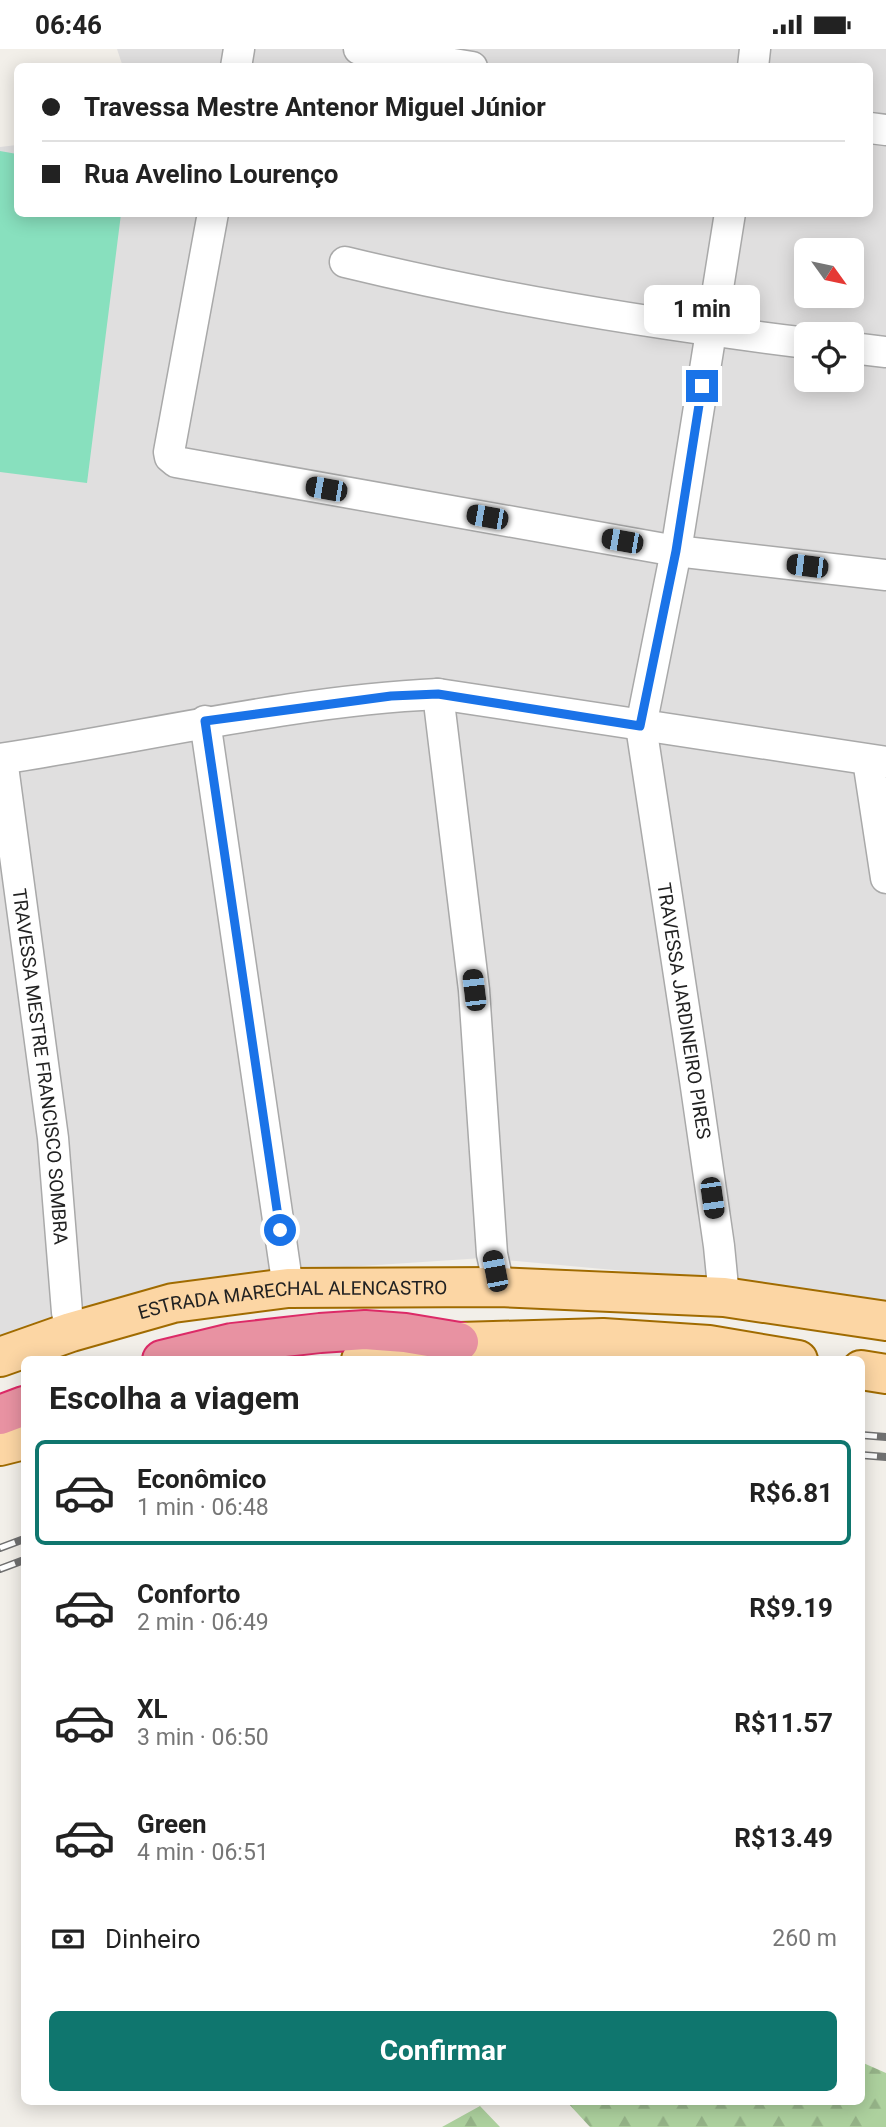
<!DOCTYPE html>
<html lang="pt">
<head>
<meta charset="utf-8">
<style>
  body { margin:0; font-family:Roboto,sans-serif; background:#f2f2f2; color:#222; height:100vh; display:flex; flex-direction:column; font-size:26px; white-space:nowrap }
  * { box-sizing:border-box; margin:0 }
  p { font-size:23px; color:#767676 }
  .icon { flex:none; width:38px; height:38px; fill:none; stroke:currentColor; stroke-width:2; stroke-linecap:round; stroke-linejoin:round }
  .map { position:relative; flex:1; overflow:hidden }
  .side { position:absolute; left:21px; top:1307px; width:844px; height:749px; display:flex; flex-direction:column; background:#fff; border-radius:10px; box-shadow:0 4px 18px #0003 }
  .side>* { flex:none }
  .hud { position:absolute; left:14px; top:14px; width:859px; height:154px; border-radius:10px; box-shadow:0 4px 18px #0003; display:grid; align-content:center; height:154px; padding:0 28px; background:#fff }
  .needle { width:46px; rotate:123deg }
  .tools { position:absolute; left:794px; top:189px; display:grid; gap:14px }
  .tools a { display:grid; place-items:center; width:70px; height:70px; border-radius:10px; background:#fff; box-shadow:0 4px 18px #0003; font-size:35px }
  .end { position:absolute; width:32px; height:32px; margin:-16px; border:9px solid #1a73e8; background:#fff; box-shadow:0 0 0 4px #fff }
  .from { border-radius:50% }
  .bubble { position:absolute; height:49px; border-radius:10px; background:#fff; box-shadow:0 4px 18px #0003; font-size:23px; font-weight:700; line-height:49px; text-align:center }
  .car { position:absolute; width:21px; height:42px; margin:-21px -10px; border-radius:9px; box-shadow:0 0 5px 2px #0007; background:linear-gradient(#222 24%,#8ab4d8 0 40%,#222 0 76%,#8ab4d8 0 86%,#222 0) }
  .hud b { display:flex; align-items:center; gap:24px; height:66px; font-size:26px }
  .hud b+b { border-top:2px solid #e0e0e0 }
  .hud i { width:18px; height:18px; background:#222 }
  ul { padding:0; list-style:none }
  li { display:flex; align-items:center; gap:21px; height:105px; margin:0 14px 10px; padding:0 14px; border:4px solid transparent; border-radius:10px }
  li div { flex:1 }
  li b { display:block; font-size:26px }
  li em { font-style:normal; font-weight:700 }
  li.selected { border-color:#0f766e }
  li>.icon { width:63px; height:63px; stroke-width:1.5 }
  h2 { padding:0 28px; font-size:32px; line-height:84px }
  .pay { display:flex; align-items:center; gap:18px; height:77px; padding:0 28px; font-size:26px }
  .pay p { margin-inline-start:auto }
  .primary-button { display:flex; gap:14px; margin-top:auto; padding:14px 28px }
  .primary-button a { flex:1; height:80px; border-radius:10px; background:#0f766e; color:#fff; font-size:28px; font-weight:700; line-height:80px; text-align:center }
  .status { display:flex; justify-content:space-between; align-items:center; height:49px; padding:0 35px; background:#fff; direction:ltr }
  .status svg { height:19px; fill:currentColor }
  .map>svg:first-child { display:block }
  .residential { fill:#e0dfdf; fill-rule:evenodd }
  .forest { fill:url(#forest-firs) }
  .pitch { fill:#88e0be }
  .lines { fill:none; stroke-linecap:round; stroke-linejoin:round }
  .street-casing { stroke:#a9a9a9; stroke-width:33 }
  .primary-casing { stroke:#a06b00; stroke-width:42 }
  .highway-casing { stroke:#dc2a67; stroke-width:42 }
  .street { stroke:#fff; stroke-width:30 }
  .primary { stroke:#fcd6a4; stroke-width:38 }
  .highway { stroke:#e892a2; stroke-width:38 }
  .rail-casing { stroke:#707070; stroke-width:8 }
  .rail { stroke:#fff; stroke-width:5; stroke-dasharray:16; stroke-linecap:butt }
  .route { stroke:#1a73e8; stroke-width:9 }
  .labels { text-anchor:middle; dominant-baseline:central; stroke-width:7; stroke-linejoin:round; paint-order:stroke }
  .street-label { font-size:19px; fill:#222; stroke:#fff }
</style>
</head>
<body>
<div class="status"><b>06:46</b><svg viewBox="0 0 49 12"><path d="M0 12V9h3v3zM5 12V6h3v6zM10 12V3h3v9zM15 12V0h3v12zM26 1h20v11H26zM47 4h2v5h-2z"/></svg></div>
<div class="map">
<svg width="886" height="2078" viewBox="0 0 886 2078">
  <defs>
    <pattern id="forest-firs" width="22" height="20" patternUnits="userSpaceOnUse" patternTransform="scale(1.75)"><rect width="22" height="20" fill="#add19e"/><path d="M5 1l3.5 6h-7zM16 11l3.5 6h-7z" fill="#95b388"/></pattern>
  </defs>
  <rect width="100%" height="100%" fill="#f2efe9"/>
  <path class="residential" d="M117 0H886V1257L712 1230 483 1209 271 1223 0 1312V98L17 96 18 164H870V18H123ZM807 201H852V247H807ZM807 285H852V331H807Z"/>
  <path class="forest" d="M861 2013 886 2024V2078H590L567 2053H861Z
    M480 2057 500 2078H442Z"/>
  <path class="pitch" d="M0 102 17 105 18 164 121 165 87 434 0 423Z"/>
  <g class="lines">
    <defs>
      <g id="street">
        <path d="M359 0 472 18"/>
        <path d="M236 18 239 0"/>
        <path d="M753 18 755 0"/>
        <path d="M870 79 886 81"/>
        <path d="M213 164 169 403 170 408 176 413 676 502 886 526"/>
        <path d="M345 213C497 250 652 275 807 294"/>
        <path d="M852 299 886 303"/>
        <path d="M438 645 474 941 492 1205 499 1238"/>
        <path d="M205 672 288 1239"/>
        <path d="M0 710C146 688 290 652 438 645L886 713"/>
        <path id="s1" d="M2 710 53 1089 67 1263 71 1283"/>
        <path d="M868 711 886 829"/>
        <path d="M724 1248 719 1197 695 1031 641 677 676 502 730 164"/>
      </g>
      <g id="primary">
        <path id="s2" d="M0 1308 71 1283 173 1254 288 1239 499 1238 724 1248 886 1272"/>
        <path d="M361 1311 459 1293 603 1289 709 1296 798 1311"/>
        <path d="M861 1321 886 1325"/>
        <path d="M0 1397 24 1391"/>
      </g>
      <path id="highway" d="M162 1311 232 1294 320 1284 365 1281 405 1284 459 1293
        M0 1366 24 1357"/>
    </defs>
    <use href="#street" class="street-casing"/>
    <use href="#primary" class="primary-casing"/>
    <use href="#highway" class="highway-casing"/>
    <use href="#street" class="street"/>
    <use href="#primary" class="primary"/>
    <use href="#highway" class="highway"/>
    <defs>
      <path id="rail" d="M861 1386 886 1388
        M861 1406 886 1408
        M0 1499 24 1490
        M0 1520 24 1511"/>
    </defs>
    <use href="#rail" class="rail-casing"/>
    <use href="#rail" class="rail"/>
  </g>
  <g class="lines">
    <path class="route" d="M280 1181 205 672 391 647 438 645 640 677 676 502 702 337"/>
  </g>
  <g class="labels">
    <g class="street-label">
      <text transform="translate(684 962) rotate(81)">TRAVESSA JARDINEIRO PIRES</text>
      <text stroke="none"><textPath href="#s1" startOffset="310">TRAVESSA MESTRE FRANCISCO SOMBRA</textPath></text>
      <text stroke="none"><textPath href="#s2" startOffset="301">ESTRADA MARECHAL ALENCASTRO</textPath></text>
    </g>
  </g>
</svg>
<div class="tools">
<a><svg class="needle" viewBox="-14 -14 28 28"><path d="M0-13l5 13h-10z" fill="#e53935"/><path d="M0 13l5-13h-10z" fill="#767676"/></svg></a>
<a><svg class="icon" aria-label="locate" viewBox="0 0 24 24"><circle cx="12" cy="12" r="6"/><path d="M12 2v4M12 18v4M2 12h4M18 12h4"/></svg></a>
</div>
<i class="end from" style="left:280px;top:1181px"></i>
<i class="end" style="left:702px;top:337px"></i>
<div class="bubble" style="left:644px;top:236px;width:116px">1 min</div>
<i class="car" style="left:326px;top:440px;rotate:280deg"></i>
<i class="car" style="left:487px;top:468px;rotate:280deg"></i>
<i class="car" style="left:622px;top:492px;rotate:280deg"></i>
<i class="car" style="left:807px;top:517px;rotate:277deg"></i>
<i class="car" style="left:474px;top:941px;rotate:353deg"></i>
<i class="car" style="left:712px;top:1149px;rotate:172deg"></i>
<i class="car" style="left:495px;top:1222px;rotate:349deg"></i>
<div class="hud">
<b><i class="from"></i>Travessa Mestre Antenor Miguel Júnior</b>
<b><i></i>Rua Avelino Lourenço</b>
</div>
<section class="side">
<h2>Escolha a viagem</h2>
<ul>
<li class="selected"><svg class="icon" aria-label="car" viewBox="0 0 24 24"><path d="M5 17H2v-5l4-1 3-4h7l3 4 3 1v5h-3M9 17h6M6 11h13"/><circle cx="7" cy="17" r="2"/><circle cx="17" cy="17" r="2"/></svg><div><b>Econômico</b><p>1 min · 06:48</p></div><em>R$6.81</em></li>
<li><svg class="icon" aria-label="car" viewBox="0 0 24 24"><path d="M5 17H2v-5l4-1 3-4h7l3 4 3 1v5h-3M9 17h6M6 11h13"/><circle cx="7" cy="17" r="2"/><circle cx="17" cy="17" r="2"/></svg><div><b>Conforto</b><p>2 min · 06:49</p></div><em>R$9.19</em></li>
<li><svg class="icon" aria-label="car" viewBox="0 0 24 24"><path d="M5 17H2v-5l4-1 3-4h7l3 4 3 1v5h-3M9 17h6M6 11h13"/><circle cx="7" cy="17" r="2"/><circle cx="17" cy="17" r="2"/></svg><div><b>XL</b><p>3 min · 06:50</p></div><em>R$11.57</em></li>
<li><svg class="icon" aria-label="car" viewBox="0 0 24 24"><path d="M5 17H2v-5l4-1 3-4h7l3 4 3 1v5h-3M9 17h6M6 11h13"/><circle cx="7" cy="17" r="2"/><circle cx="17" cy="17" r="2"/></svg><div><b>Green</b><p>4 min · 06:51</p></div><em>R$13.49</em></li>
</ul>
<div class="pay"><svg class="icon" aria-label="cash" viewBox="0 0 24 24"><path d="M3 7h18v10H3z"/><circle cx="12" cy="12" r="2"/></svg>Dinheiro<p>260 m</p></div>
<div class="primary-button"><a>Confirmar</a></div>
</section>
</div>
</body>
</html>
